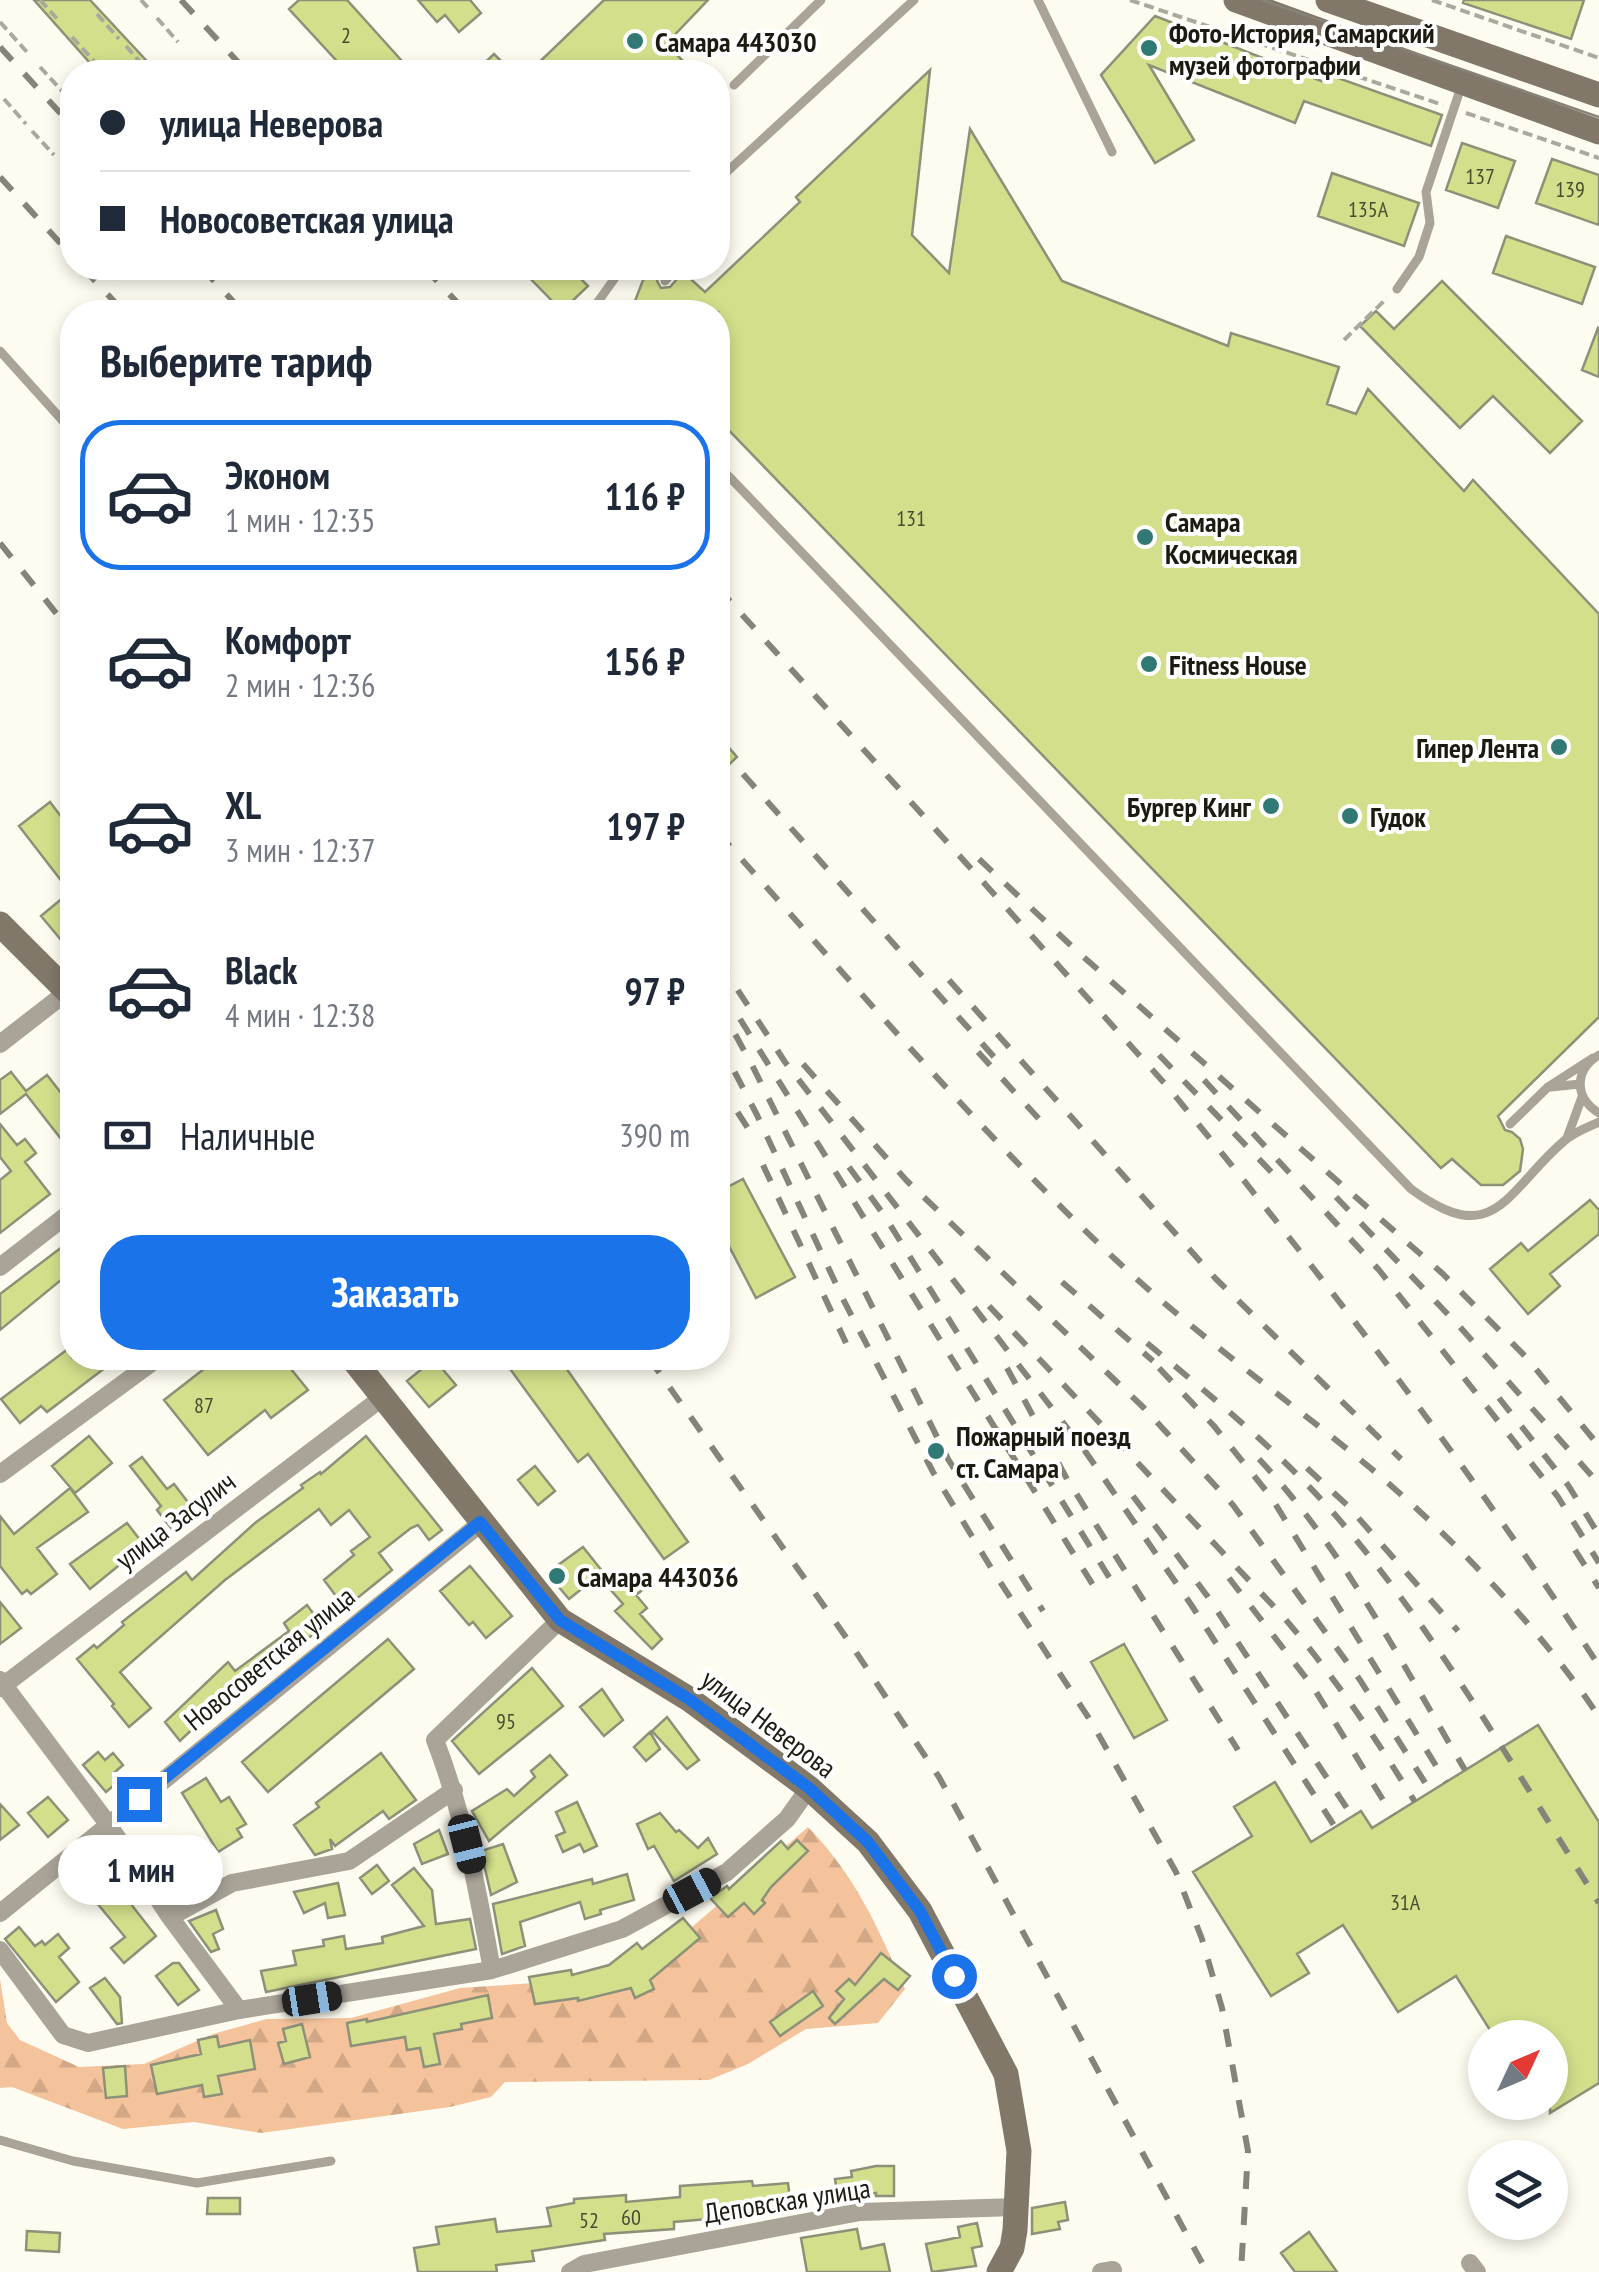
<!DOCTYPE html>
<html lang="ru">
<head>
<meta charset="utf-8">
<style>
  body { margin:0; font-family:"PT Sans Narrow",sans-serif; background:#f6f6f7; color:#1f2937; height:100vh; display:flex; flex-direction:column; font-size:38px; white-space:nowrap }
  * { box-sizing:border-box; margin:0 }
  p { font-size:32px; color:#747a83 }
  .icon { flex:none; width:55px; height:55px; fill:none; stroke:currentColor; stroke-width:2; stroke-linecap:round; stroke-linejoin:round }
  .map { position:relative; flex:1; overflow:hidden }
  .side { position:absolute; left:60px; top:300px; width:670px; height:1070px; display:flex; flex-direction:column; background:#fff; border-radius:40px; box-shadow:0 5px 15px #0003 }
  .side>* { flex:none }
  .hud { position:absolute; left:60px; top:60px; width:670px; height:220px; border-radius:40px; box-shadow:0 5px 15px #0003; display:grid; align-content:center; height:220px; padding:0 40px; background:#fff }
  .needle { width:65px; rotate:46deg }
  .tools { position:absolute; left:1468px; top:2020px; display:grid; gap:20px }
  .tools a { display:grid; place-items:center; width:100px; height:100px; border-radius:50%; background:#fff; box-shadow:0 5px 15px #0003; font-size:50px }
  .end { position:absolute; width:45px; height:45px; margin:-22px; border:12px solid #1a73e8; background:#fff; box-shadow:0 0 0 5px #fff }
  .from { border-radius:50% }
  .bubble { position:absolute; height:70px; border-radius:35px; background:#fff; box-shadow:0 5px 15px #0003; font-size:32px; font-weight:700; line-height:70px; text-align:center }
  .car { position:absolute; width:30px; height:60px; margin:-30px -15px; border-radius:12px; box-shadow:0 0 8px 2px #0007; background:linear-gradient(#222 24%,#8ab4d8 0 40%,#222 0 76%,#8ab4d8 0 86%,#222 0) }
  .hud b { display:flex; align-items:center; gap:35px; height:95px; font-size:38px }
  .hud b+b { border-top:2px solid #e0e1e3 }
  .hud i { width:25px; height:25px; background:#1f2937 }
  ul { padding:0; list-style:none }
  li { display:flex; align-items:center; gap:30px; height:150px; margin:0 20px 15px; padding:0 20px; border:5px solid transparent; border-radius:40px }
  li div { flex:1 }
  li b { display:block; font-size:38px }
  li em { font-style:normal; font-weight:700 }
  li.selected { border-color:#1a73e8 }
  li>.icon { width:90px; height:90px; stroke-width:1.5 }
  h2 { padding:0 40px; font-size:45px; line-height:120px }
  .pay { display:flex; align-items:center; gap:25px; height:110px; padding:0 40px; font-size:38px }
  .pay p { margin-inline-start:auto }
  .action { display:flex; gap:20px; margin-top:auto; padding:20px 40px }
  .action a { flex:1; height:115px; border-radius:40px; background:#1a73e8; color:#fff; font-size:40px; font-weight:700; line-height:115px; text-align:center }
  .map>svg:first-child { display:block }
  .forest { fill:url(#forest-firs) }
  .building { fill:#d3df8b; stroke:#8d9178; stroke-width:2.5 }
  .lines { fill:none; stroke-linecap:round; stroke-linejoin:round }
  .path { stroke:#aba99d; stroke-width:4; stroke-dasharray:10 5; stroke-linecap:butt }
  .lane { stroke:#a9a398; stroke-width:9 }
  .street { stroke:#a9a398; stroke-width:18 }
  .secondary { stroke:#827869; stroke-width:25 }
  .tram { stroke:#868479; stroke-width:2.5 }
  .rail { stroke:#868479; stroke-width:6; stroke-dasharray:18 18; stroke-linecap:butt }
  .route { stroke:#1a73e8; stroke-width:12 }
  .poi-dot { fill:#317974; stroke:#fff; stroke-width:4 }
  .labels { text-anchor:middle; dominant-baseline:central; stroke-width:8; stroke-linejoin:round; paint-order:stroke }
  .number-label { font-size:22px; fill:#4a4c30 }
  .poi-label { font-size:28px; font-weight:bold; fill:#1d1b11; stroke:#fff; text-anchor:start }
  .street-label { font-size:28px; fill:#1d1b11; stroke:#fff }
</style>
</head>
<body>
<div class="map">
<svg width="1599" height="2272" viewBox="0 0 1599 2272">
  <defs>
    <pattern id="forest-firs" width="22" height="20" patternUnits="userSpaceOnUse" patternTransform="scale(2.5)"><rect width="22" height="20" fill="#f4c39c"/><path d="M5 1l3.5 6h-7zM16 11l3.5 6h-7z" fill="#d1a785"/></pattern>
  </defs>
  <rect width="100%" height="100%" fill="#fefcf0"/>
  <path class="forest" d="M808 1827C856 1876 878 1928 905 1989L878 2023 806 2029 748 2064 709 2080 505 2082 491 2097 450 2107 261 2133 194 2122 123 2129 12 2087 0 2088V1979L7 2023 20 2040 79 2067 144 2064 213 2034 267 2019 351 2018 460 1988 565 1981 641 1962 678 1939Z"/>
  <path class="building" d="M34 0H90L157 72H98Z
    M299 0H347L402 61 397 65 404 72H347L289 9Z
    M418 0H470L481 13 459 32 445 15 437 22Z
    M604 0H708L666 44 694 72H529Z
    M1464 0H1584L1571 39 1463 3Z
    M1155 16 1324 82 1327 74 1442 115 1431 146 1304 101 1295 123 1149 65 1194 140 1155 163 1101 75Z
    M494 54 512 72H475Z
    M930 70 912 235 949 273 970 129 1062 281 1228 346 1231 333 1339 367 1327 404 1356 414 1368 389 1464 491 1473 480 1599 614V1017L1498 1116 1505 1130 1512 1132 1520 1139 1523 1149 1520 1171 1503 1185H1481L1452 1159 1441 1168 718 419V312H637L635 301 643 280 663 269 657 281 661 288 670 287 683 272 705 292 800 202 796 197Z
    M1462 143 1515 161 1498 208 1446 190Z
    M1552 159 1599 175V225L1536 203Z
    M1332 173 1419 203 1404 246 1318 216Z
    M1506 236 1595 267 1582 304 1493 273Z
    M520 268H570L588 286 562 311Z
    M1442 281 1582 421 1550 453 1493 396 1460 428 1360 326 1376 311 1394 329Z
    M1598 328 1599 329V377L1582 370Z
    M718 735 737 757 718 775Z
    M50 802 72 831V953L41 916 70 892 19 826Z
    M11 1072 26 1091 47 1075 72 1107V1153L26 1094 0 1114V1080Z
    M0 1124 17 1145 25 1139 36 1153 25 1162 50 1194 0 1233V1180L11 1171 0 1157Z
    M743 1179 795 1277 756 1298 718 1225V1192Z
    M1590 1200 1599 1210V1234L1550 1274 1560 1286 1528 1314 1490 1269 1521 1243 1528 1251Z
    M66 1244 72 1252V1271L0 1330V1294Z
    M68 1349 72 1358H118L47 1412 41 1406 20 1423 1 1399Z
    M218 1358H282L308 1390 271 1418 265 1410 208 1455 164 1400Z
    M502 1358H559L688 1542 664 1559 588 1454 578 1462Z
    M434 1359 456 1385 429 1407 407 1381Z
    M89 1436 112 1463 75 1493 52 1466Z
    M366 1436 442 1530 429 1540 418 1525 411 1528 379 1553 392 1570 345 1608 324 1580 354 1555 351 1551 370 1537 349 1510 331 1525 319 1509 225 1580 120 1672 151 1708 129 1727 112 1706 114 1704 77 1659 94 1645 97 1648 124 1625 122 1622 186 1572 192 1580 255 1523 303 1488 301 1485 320 1472 321 1474Z
    M142 1457 167 1489 174 1484 194 1510 171 1528 157 1510 161 1506 130 1466Z
    M535 1466 555 1491 538 1505 518 1480Z
    M70 1488 88 1512 37 1548 57 1574 31 1594 27 1590 22 1594 0 1566V1516L14 1534Z
    M127 1523 144 1545 90 1589 70 1564Z
    M583 1547 603 1572 569 1599 547 1573Z
    M470 1566 512 1616 486 1638 473 1622 469 1625 440 1591Z
    M630 1571 645 1588 636 1595 647 1608 640 1614 662 1639 652 1649 615 1611 623 1604 610 1589Z
    M0 1602 21 1628 0 1644Z
    M307 1605 321 1624 314 1628 317 1631 273 1668 271 1664 224 1699 180 1741 165 1722 228 1662 235 1671 289 1631 284 1623Z
    M388 1639 414 1669 268 1792 242 1762Z
    M1124 1644 1167 1720 1134 1738 1091 1662Z
    M532 1668 563 1706 479 1774 452 1741Z
    M602 1689 623 1720 604 1736 580 1707Z
    M667 1717 699 1760 687 1769 652 1731Z
    M1538 1725 1599 1822V2083L1550 2113V2038H1495L1456 1976 1398 2012 1343 1925 1297 1954 1309 1973 1271 1996 1193 1872 1252 1836 1234 1807 1275 1782 1311 1842 1361 1811 1372 1828Z
    M650 1732 660 1749 646 1761 634 1747Z
    M98 1752 105 1760 113 1753 123 1765 115 1772 121 1779 106 1792 83 1765Z
    M381 1753 416 1800 389 1819 383 1811 335 1846 330 1839 332 1849 315 1855 294 1825 319 1807 316 1803Z
    M550 1755 567 1775 489 1841 472 1811 507 1789 514 1796 535 1777 531 1771Z
    M206 1778 221 1802 229 1797 246 1824 237 1829 242 1837 218 1852 182 1793Z
    M48 1797 68 1820 48 1837 28 1813Z
    M577 1802 597 1846 584 1852 580 1844 563 1852 556 1836 565 1832 556 1812Z
    M0 1804 19 1825 0 1840Z
    M660 1813 676 1832 679 1830 698 1848 708 1838 717 1854 674 1881 654 1846 648 1849 637 1824Z
    M439 1830 448 1854 422 1864 414 1844Z
    M797 1840 808 1851 771 1887 762 1900 765 1903 754 1914 744 1903 728 1917 710 1898 727 1886 729 1889 781 1841 788 1849Z
    M503 1844 517 1882 491 1895 481 1851Z
    M97 1861 156 1936 124 1963 111 1948 125 1937 87 1891 78 1899 67 1886Z
    M377 1865 389 1881 372 1894 360 1878Z
    M414 1868 432 1890 436 1924 470 1919 476 1949 266 1992 261 1971 296 1965 293 1951 324 1946 323 1940 344 1936 346 1949 383 1943 382 1937 424 1926 392 1885Z
    M627 1874 634 1900 600 1910 601 1914 585 1919 580 1902 520 1922 525 1946 502 1954 493 1904 592 1879 593 1884Z
    M338 1883 345 1915 328 1918 325 1903 304 1913 294 1892Z
    M216 1910 223 1929 213 1934 219 1949 211 1952 189 1921Z
    M683 1918 700 1938 650 1980 654 1989 635 1998 631 1988 578 2001V1998L535 2004 529 1977 571 1970 572 1975 609 1965 637 1943 642 1949Z
    M19 1927 35 1946 42 1941 45 1945 58 1934 69 1948 59 1957 79 1982 56 2002 5 1939Z
    M881 1953 910 1976 898 1990 884 1979 835 2024 829 2018 844 1999 836 1991 849 1979 855 1985Z
    M173 1963H179L199 1990 178 2005 156 1976Z
    M105 1978 120 1997 122 2023 117 2024 90 1988Z
    M813 1991 823 2006 780 2036 770 2022Z
    M488 1995 492 2018 461 2024 462 2029 434 2034 440 2064 424 2067 420 2048 407 2050 405 2037 351 2046 347 2023 367 2019V2022Z
    M302 2024 310 2057 284 2064 278 2043 286 2041 283 2029Z
    M217 2036 219 2047 250 2040 255 2069 218 2076 222 2094 204 2097 202 2085 157 2094 151 2065 201 2054 198 2040Z
    M125 2066 127 2096 106 2098 103 2068Z
    M876 2166H894V2196H876V2193L838 2199 835 2179 852 2177 851 2171Z
    M752 2181 753 2186 788 2183 791 2208 755 2212 756 2215 674 2222V2229L604 2234 605 2240 532 2251 534 2261 496 2265 497 2272H418L414 2248 439 2244 436 2227 495 2219 497 2232 551 2226 547 2208 574 2203V2199L626 2195V2202L680 2197V2186Z
    M208 2198H240V2214H207Z
    M1065 2202 1068 2220 1058 2222 1060 2229 1032 2234V2208Z
    M977 2223 982 2246 972 2248 976 2266 932 2272 926 2244 960 2237 958 2227Z
    M857 2229 861 2249 884 2244 890 2272H807L801 2238Z
    M27 2231 60 2233 59 2252 26 2250Z
    M1309 2232 1337 2272H1295L1281 2253Z"/>
  <g class="lines">
    <path class="path" d="M40 0 60 22
      M141 0 150 10
      M1130 0 1443 105
      M1432 0 1599 58
      M97 14 119 39
      M157 18 178 42
      M0 22 27 52
      M72 37 94 61
      M126 46 147 70
      M40 67 62 91
      M101 69 104 72
      M68 98 72 103
      M4 99 26 124
      M1466 113 1599 158
      M32 131 54 155
      M1344 340 1387 298"/>
    <path class="lane" d="M1038 0 1112 152
      M734 85 821 0
      M718 180 914 0
      M665 281 676 268
      M1397 289 1419 257 1430 223 1426 192 1461 87
      M600 312 597 303 622 268
      M0 351 72 431
      M718 465 1411 1189C1495 1251 1505 1192 1564 1141 1574 1132 1588 1127 1599 1122
      M1599 1055C1574 1070 1574 1098 1599 1113
      M1551 1087 1580 1084
      M1510 1124 1548 1087 1593 1058
      M1567 1138 1582 1097
      M0 2140 73 2161 197 2183 331 2161"/>
    <path class="street" d="M0 1044 68 991
      M0 1267 72 1211
      M0 1474 158 1358
      M0 1680 108 1824 170 1917 239 2010
      M0 1688 383 1397
      M0 1913 481 1523
      M170 1917 232 1883 349 1861 454 1790
      M0 1950 63 2035 88 2043 239 2010 492 1970 622 1929 727 1872 787 1819 809 1788
      M492 1970C478 1892 464 1815 435 1740L560 1620
      M1470 2263 1477 2272
      M570 2272 584 2264 860 2212 1016 2207
      M1101 2272 1113 2270"/>
    <path class="secondary" d="M1236 0 1599 132
      M1328 0 1599 95
      M0 924 72 996
      M352 1358 560 1620 689 1699 809 1788 868 1842 920 1911 1006 2074 1019 2151 1015 2230 1012 2248 999 2272"/>
    <path class="tram" d="M1262 0 1599 117"/>
    <path class="rail" d="M181 0 247 72
      M0 47 72 126
      M0 177 72 256
      M83 268 124 312
      M202 268 243 312
      M425 268 466 312
      M0 543 72 633
      M718 588 1167 1086C1320 1272 1468 1464 1599 1666
      M743 774 994 1057
      M718 833C848 977 974 1127 1116 1260 1199 1338 1293 1403 1380 1476 1456 1541 1544 1633 1599 1717
      M979 859 1079 953 1443 1274 1526 1357 1599 1446
      M718 960 785 1062 1085 1451 1192 1606 1335 1827
      M949 980 1216 1279 1401 1459
      M718 1003 752 1065 948 1459 1043 1611
      M740 1019 1098 1593
      M718 1040 757 1115 843 1299 933 1472 993 1571 1092 1723 1176 1872 1202 1939 1222 2008 1248 2151 1241 2272
      M978 1052 1049 1130
      M1159 1055 1282 1183
      M803 1064 907 1181 1144 1408 1233 1505 1360 1680 1431 1792
      M1204 1080 1379 1270 1558 1497 1599 1563
      M718 1082 751 1133
      M763 1165 846 1343
      M849 1167 884 1215 1114 1585
      M1336 1197 1460 1327 1599 1484
      M1062 1282 1153 1361
      M989 1306 1280 1613C1332 1673 1374 1735 1415 1802
      M1147 1343C1217 1401 1289 1459 1348 1530 1444 1645 1519 1776 1599 1903
      M649 1358 848 1640 939 1777 1207 2272
      M1007 1368 1067 1479 1238 1750
      M1159 1368 1214 1426 1271 1497 1446 1782
      M1499 1398 1568 1485 1599 1535
      M1259 1459C1344 1550 1402 1664 1465 1770
      M1307 1468 1347 1505 1458 1631
      M1133 1496 1208 1597 1352 1816
      M1575 1550 1599 1588
      M1229 1578 1313 1687 1393 1816"/>
  </g>
  <g class="lines">
    <path class="route" d="M139 1799 480 1522 560 1620 689 1699 809 1788 868 1842 920 1911 954 1976"/>
  </g>
  <g class="poi-dot">
    <circle cx="635" cy="41" r="10"/>
    <circle cx="1149" cy="48" r="10"/>
    <circle cx="1145" cy="537" r="10"/>
    <circle cx="1149" cy="664" r="10"/>
    <circle cx="1559" cy="747" r="10"/>
    <circle cx="1271" cy="806" r="10"/>
    <circle cx="1350" cy="816" r="10"/>
    <circle cx="936" cy="1451" r="10"/>
    <circle cx="557" cy="1576" r="10"/>
  </g>
  <g class="labels">
    <g class="number-label">
      <text x="346" y="35">2</text>
      <text x="1480" y="176">137</text>
      <text x="1570" y="189">139</text>
      <text x="1368" y="209">135А</text>
      <text x="911" y="518">131</text>
      <text x="204" y="1405">87</text>
      <text x="506" y="1721">95</text>
      <text x="1405" y="1902">31А</text>
      <text x="631" y="2217">60</text>
      <text x="589" y="2220">52</text>
    </g>
    <g class="poi-label">
      <text x="1169" y="32">Фото-История, Самарский<tspan x="1169" dy="32">музей фотографии</tspan></text>
      <text x="655" y="41">Самара 443030</text>
      <text x="1165" y="521">Самара<tspan x="1165" dy="32">Космическая</tspan></text>
      <text x="1169" y="664">Fitness House</text>
      <text x="1539" y="747" text-anchor="end">Гипер Лента</text>
      <text x="1251" y="806" text-anchor="end">Бургер Кинг</text>
      <text x="1370" y="816">Гудок</text>
      <text x="956" y="1435">Пожарный поезд<tspan x="956" dy="32">ст. Самара</tspan></text>
      <text x="577" y="1576">Самара 443036</text>
    </g>
    <g class="street-label">
      <text transform="translate(175 1520) rotate(-37)">улица Засулич</text>
      <text transform="translate(269 1658) rotate(-39)">Новосоветская улица</text>
      <text transform="translate(769 1723) rotate(37)">улица Неверова</text>
      <text transform="translate(787 2200) rotate(-9)">Деповская улица</text>
    </g>
  </g>
</svg>
<div class="tools">
<a><svg class="needle" viewBox="-14 -14 28 28"><path d="M0-13l5 13h-10z" fill="#e53935"/><path d="M0 13l5-13h-10z" fill="#747a83"/></svg></a>
<a><svg class="icon" aria-label="layers" viewBox="0 0 24 24"><path d="M12 4l9 5-9 5-9-5zM3 14l9 5 9-5"/></svg></a>
</div>
<i class="end from" style="left:954px;top:1976px"></i>
<i class="end" style="left:139px;top:1799px"></i>
<div class="bubble" style="left:58px;top:1835px;width:165px">1 мин</div>
<i class="car" style="left:467px;top:1844px;rotate:166deg"></i>
<i class="car" style="left:692px;top:1891px;rotate:62deg"></i>
<i class="car" style="left:312px;top:1999px;rotate:81deg"></i>
<div class="hud">
<b><i class="from"></i>улица Неверова</b>
<b><i></i>Новосоветская улица</b>
</div>
<section class="side">
<h2>Выберите тариф</h2>
<ul>
<li class="selected"><svg class="icon" aria-label="car" viewBox="0 0 24 24"><path d="M5 17H2v-5l4-1 3-4h7l3 4 3 1v5h-3M9 17h6M6 11h13"/><circle cx="7" cy="17" r="2"/><circle cx="17" cy="17" r="2"/></svg><div><b>Эконом</b><p>1 мин · 12:35</p></div><em>116 ₽</em></li>
<li><svg class="icon" aria-label="car" viewBox="0 0 24 24"><path d="M5 17H2v-5l4-1 3-4h7l3 4 3 1v5h-3M9 17h6M6 11h13"/><circle cx="7" cy="17" r="2"/><circle cx="17" cy="17" r="2"/></svg><div><b>Комфорт</b><p>2 мин · 12:36</p></div><em>156 ₽</em></li>
<li><svg class="icon" aria-label="car" viewBox="0 0 24 24"><path d="M5 17H2v-5l4-1 3-4h7l3 4 3 1v5h-3M9 17h6M6 11h13"/><circle cx="7" cy="17" r="2"/><circle cx="17" cy="17" r="2"/></svg><div><b>XL</b><p>3 мин · 12:37</p></div><em>197 ₽</em></li>
<li><svg class="icon" aria-label="car" viewBox="0 0 24 24"><path d="M5 17H2v-5l4-1 3-4h7l3 4 3 1v5h-3M9 17h6M6 11h13"/><circle cx="7" cy="17" r="2"/><circle cx="17" cy="17" r="2"/></svg><div><b>Black</b><p>4 мин · 12:38</p></div><em>97 ₽</em></li>
</ul>
<div class="pay"><svg class="icon" aria-label="cash" viewBox="0 0 24 24"><path d="M3 7h18v10H3z"/><circle cx="12" cy="12" r="2"/></svg>Наличные<p>390 m</p></div>
<div class="action"><a>Заказать</a></div>
</section>
</div>
</body>
</html>
